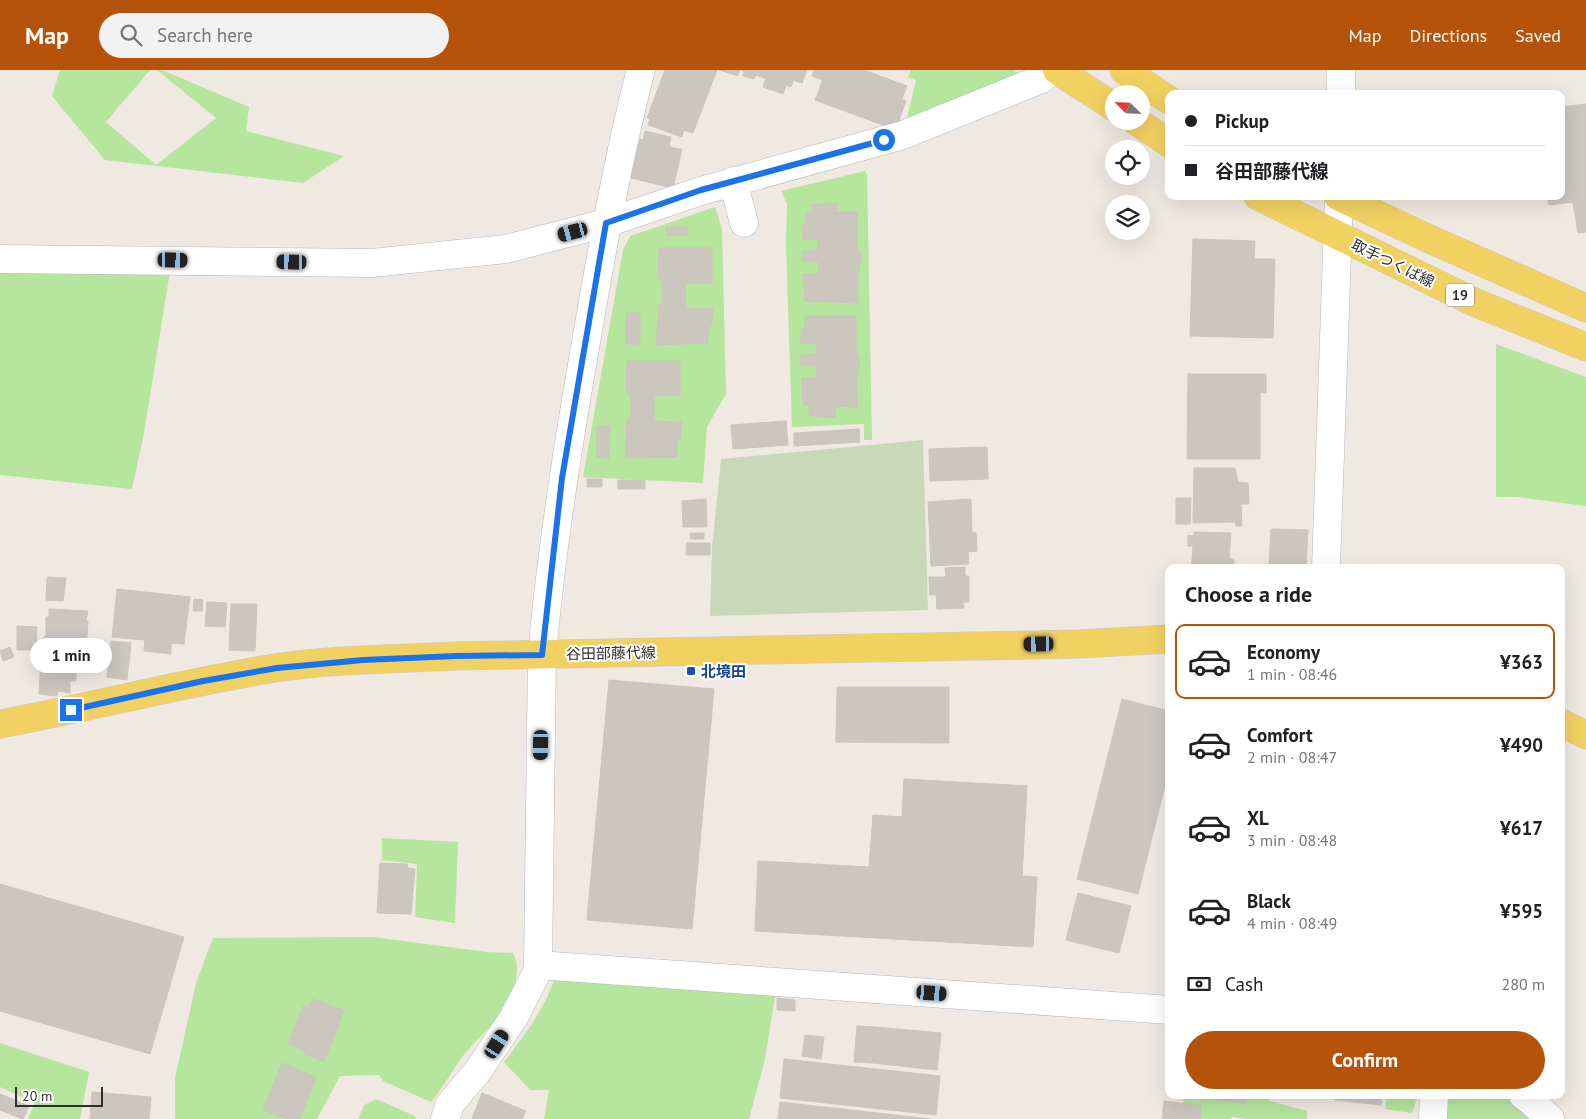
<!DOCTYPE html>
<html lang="en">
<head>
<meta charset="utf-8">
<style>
  body { margin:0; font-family:"PT Sans","Noto Sans JP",sans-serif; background:#f2f2f2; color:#202124; height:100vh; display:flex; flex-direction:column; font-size:19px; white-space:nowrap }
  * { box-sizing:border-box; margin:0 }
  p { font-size:16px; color:#757577 }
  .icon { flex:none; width:28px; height:28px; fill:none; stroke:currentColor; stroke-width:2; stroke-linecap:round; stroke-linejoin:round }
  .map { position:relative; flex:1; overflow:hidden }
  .side { position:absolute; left:1165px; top:494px; width:400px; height:535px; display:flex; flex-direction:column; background:#fff; border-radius:10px; box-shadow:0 5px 20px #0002 }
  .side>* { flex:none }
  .guide { position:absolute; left:1165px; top:20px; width:400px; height:110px; border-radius:10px; box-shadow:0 5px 20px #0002; display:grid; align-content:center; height:110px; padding:0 20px; background:#fff }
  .needle { width:32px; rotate:294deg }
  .buttons { position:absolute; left:1105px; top:15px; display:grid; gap:10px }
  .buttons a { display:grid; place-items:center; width:45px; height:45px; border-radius:50%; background:#fff; box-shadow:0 5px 20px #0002; font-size:25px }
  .scale { position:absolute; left:15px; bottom:12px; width:88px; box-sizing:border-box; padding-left:5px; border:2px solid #2e2e2e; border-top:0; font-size:14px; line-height:18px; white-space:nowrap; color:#2e2e2e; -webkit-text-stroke:4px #fff; paint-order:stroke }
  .end { position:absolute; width:22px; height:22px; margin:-11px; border:6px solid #1a73e8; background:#fff; box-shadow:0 0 0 2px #fff }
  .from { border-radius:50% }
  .bubble { position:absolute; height:35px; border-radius:18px; background:#fff; box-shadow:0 5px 20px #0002; font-size:16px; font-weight:700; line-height:35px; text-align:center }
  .car { position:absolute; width:15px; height:30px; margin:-15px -8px; border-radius:6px; box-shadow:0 0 4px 1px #0007; background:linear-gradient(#222 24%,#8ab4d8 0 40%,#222 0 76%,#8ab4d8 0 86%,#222 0) }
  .guide b { display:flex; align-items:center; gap:18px; height:48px; font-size:19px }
  .guide b+b { border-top:1px solid #e0e0e0 }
  .guide i { width:12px; height:12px; background:#202124 }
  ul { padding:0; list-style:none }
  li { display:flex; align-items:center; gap:15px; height:75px; margin:0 10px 8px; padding:0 10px; border:2px solid transparent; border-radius:10px }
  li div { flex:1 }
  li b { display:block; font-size:19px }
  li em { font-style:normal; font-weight:700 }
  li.on { border-color:#b45309 }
  li>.icon { width:45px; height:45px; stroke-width:1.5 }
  h2 { padding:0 20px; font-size:22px; line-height:60px }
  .pay { display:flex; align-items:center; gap:12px; height:55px; padding:0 20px; font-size:19px }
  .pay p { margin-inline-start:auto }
  .cta { display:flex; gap:10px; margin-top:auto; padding:10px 20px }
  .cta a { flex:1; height:58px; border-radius:30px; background:#b45309; color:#fff; font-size:20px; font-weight:700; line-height:58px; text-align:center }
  header { display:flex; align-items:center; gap:30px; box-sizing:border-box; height:70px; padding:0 25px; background:#b45309; color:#fff }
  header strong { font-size:24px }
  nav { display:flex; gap:28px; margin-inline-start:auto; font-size:18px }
  .search { width:350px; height:45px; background:#f2f2f2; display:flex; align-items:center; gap:12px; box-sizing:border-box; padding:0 18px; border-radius:28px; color:#757577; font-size:19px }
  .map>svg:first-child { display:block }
  .green { fill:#b6e59e; fill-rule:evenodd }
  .cemetery { fill:#c8d9b8 }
  .building { fill:#cbc7bf; stroke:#cbc5ba }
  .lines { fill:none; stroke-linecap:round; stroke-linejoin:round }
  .minor-casing { stroke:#b4b7c1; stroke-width:29 }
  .major-casing { stroke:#c9c9c9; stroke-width:29 }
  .minor { stroke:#fff; stroke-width:28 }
  .major { stroke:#f2d163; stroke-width:28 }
  .route { stroke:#1a73e8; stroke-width:6 }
  .transit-dot { fill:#1a4fb4; stroke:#fff; stroke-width:2 }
  .labels { text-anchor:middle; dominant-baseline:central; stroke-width:4; stroke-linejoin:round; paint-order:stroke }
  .shield { fill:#fff; stroke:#6d6d6d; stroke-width:1 }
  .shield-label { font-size:14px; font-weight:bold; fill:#2e2e2e }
  .street-label { font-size:15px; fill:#2e2e2e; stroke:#fff }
  .transit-label { font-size:15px; font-weight:bold; fill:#164399; stroke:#fff; text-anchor:start }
</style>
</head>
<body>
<header>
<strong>Map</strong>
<div class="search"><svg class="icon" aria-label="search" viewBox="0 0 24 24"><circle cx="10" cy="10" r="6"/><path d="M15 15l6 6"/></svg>Search here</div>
<nav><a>Map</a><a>Directions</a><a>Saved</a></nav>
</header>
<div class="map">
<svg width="1586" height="1049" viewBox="0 0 1586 1049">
  <rect width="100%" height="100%" fill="#efe9e1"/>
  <path class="green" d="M60 0H150L106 52 156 95 216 48 157 0H162L249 37 246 61 344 86 303 113 105 90 52 26Z
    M911 0H1013L1019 4 906 53 916 10 908 7Z
    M865 101 867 104 872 370H864V354L792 357 786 174 787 134 781 121ZM837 133V140L813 141 812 133ZM806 142H857V176L861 187 858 204V233L805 231 803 204 819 203 818 191H802V182L818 180V169H803L802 157 806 151ZM805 246H856V280L860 291 856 308 857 336H836L835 347 810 345 809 335H803L802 308 817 307 816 295H801V286L817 284V273H801V261L805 255Z
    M715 137 722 159 726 324 707 357 703 413 583 407 623 180 630 166ZM667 157H687L688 165 666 166ZM659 178H712V212L685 213 686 238 713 239 711 256 708 258V273L657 275 659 237 662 231 663 214 658 206ZM626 243H640V274H626ZM680 291V325L654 326V351L682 352 680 369 677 371V387L625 388 627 351 631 345V327L627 292ZM597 356H609V388L597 387Z
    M0 196 170 201 144 363 132 419 0 405Z
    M1496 274 1586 307V436L1517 427H1496Z
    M382 768 458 772 455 853 415 847 417 794 382 790Z
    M373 867 487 882 513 883C518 894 517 897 516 909 513 944 481 962 462 987 451 1002 443 1018 431 1032L383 1011 379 1005 340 1006 317 1049H300L316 1007 283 994 263 1040 287 1049H175V1008L196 913 213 868ZM313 929 344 940 323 992 305 984 304 980 288 974 304 935 309 937Z
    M555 908 775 926 765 989 749 1049H544L549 1020H530L504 992C524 966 544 940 555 908Z
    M0 973 89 1002 80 1049H28L35 1033 0 1017Z
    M1184 1025H1198L1246 1033 1247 1025H1269V1031L1307 1041V1049H1247L1232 1047 1231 1049H1200L1201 1036 1183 1034Z
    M1387 1025H1418L1412 1043 1385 1039Z
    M1447 1025H1508L1535 1049H1447Z
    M376 1029 415 1046 416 1049H358L364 1035Z"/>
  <path class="cemetery" d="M923 370 928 540 710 546 712 478 721 389Z"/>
  <path class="building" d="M665 0H709L686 61 647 48Z
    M709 0H717L693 63 686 61Z
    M719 0H740L738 6Z
    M740 0H797L791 17Z
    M797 0H807L802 13 793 10Z
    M814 0H826L823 10 812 6Z
    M826 0H864L907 16 891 55 817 26Z
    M744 1 756 5 754 9 743 6Z
    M766 8 786 15 783 24 763 17Z
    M817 26 891 55 888 57 815 30Z
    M901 29 906 31 898 53 891 55Z
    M1586 34V162L1578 163 1573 132 1549 135 1547 126H1561V37Z
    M650 49 684 60 682 67 648 55Z
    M645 61 671 67 669 76 643 71Z
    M640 69 678 79 668 117 631 108Z
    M678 79H682L674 115 668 117Z
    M837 133V140L813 141 812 134Z
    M806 142H857V176L861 187 858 204V233L805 231 803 204 819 203 818 191H802V182L818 180V169H803L802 157 806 151Z
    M666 157H687L688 165 666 166Z
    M1193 169 1255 171 1254 189H1275L1273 268 1190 266Z
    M659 178H712V213H685L686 238 713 239 711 256 708 258V273L656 275 659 237 662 231 663 214 658 206Z
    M626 243H640V274H626Z
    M805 246H856V280L860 291 856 308 857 337 803 335 802 308 817 307 816 295H801V286L817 284V273H801V261L805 255Z
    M627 291H680V325L654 326V351L682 352 680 369 677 371V387L625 388 627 350 631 345V327L626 319Z
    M1188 304H1266V323L1260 322V389H1187Z
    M809 335 836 336 835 348 809 345Z
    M786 351 788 375 733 379 731 355Z
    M597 356H610L609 388 597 387Z
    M859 359 860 372 794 376V363Z
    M987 377 988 409 930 411 929 379Z
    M1194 398H1235L1238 412 1248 413 1249 434H1241L1242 456H1236L1235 452 1193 453Z
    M587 409H602V417H587Z
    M618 410H645V419H618Z
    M1176 428H1191L1190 454H1176Z
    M706 429 707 457H683L682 431Z
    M971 429 972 462 976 463 977 481 968 482 969 494 931 496 928 432Z
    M1271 459 1308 460 1306 498H1269Z
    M1194 462 1231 463 1229 488 1234 490 1233 498H1206L1205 491 1192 490 1193 476H1188V465L1194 466Z
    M690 463H704V469H691Z
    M687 473H710V485H686Z
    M1192 490 1205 491 1206 498H1191Z
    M965 497V506L946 507 945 498Z
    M969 506V532H963L964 538 937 539 936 525 941 524 940 507Z
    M47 507 66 508 63 531 46 530Z
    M929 507H940L941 524 930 525Z
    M117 519 190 527 184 574 171 573V584L144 581 145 570 112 567Z
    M194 529 203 530 202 541H193Z
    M207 532 227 533 225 557 205 556Z
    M231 534H257L255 581 229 580Z
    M49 539 88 541 86 551 49 548Z
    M46 547 88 551 85 597 76 595V611H70V623L58 621 57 626 39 624 42 569 46 565Z
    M17 556 37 557 36 580H17Z
    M111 571 131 573 127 610 107 607Z
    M10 577 14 587 3 591 0 581Z
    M609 610 714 619 692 859 587 850Z
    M837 617H949V673L836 672Z
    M1122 629 1169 641V699L1138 824 1077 809Z
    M904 709 1027 716 1022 806 1037 807 1033 877 755 861 758 791 869 797 873 745 902 747Z
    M380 793 407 794 408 798 415 799 411 844 377 843Z
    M0 814 184 867 150 984 0 941Z
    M1078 823 1131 836 1119 883 1066 870Z
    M777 928 795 930V941L777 940Z
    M313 929 344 940 324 992 305 984 304 980 288 974 304 935 309 937Z
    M857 956 875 957 873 993 854 992Z
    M875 957 941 963 937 1000 873 993Z
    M805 965 824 967 821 989 802 986Z
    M784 989 940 1006 936 1045 780 1028Z
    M282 993 316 1007 300 1049H287L263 1040Z
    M92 1022 151 1027 149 1049H90Z
    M482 1023 526 1041 522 1049H472Z
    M0 1024 29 1036 23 1049 0 1040Z
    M1198 1025H1247L1246 1033 1198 1028Z
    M1335 1025H1382L1381 1035 1335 1030Z
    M1164 1031 1201 1036 1200 1049H1162Z
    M780 1032 931 1049H778Z"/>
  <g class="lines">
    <defs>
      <path id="minor" d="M1341 0V24
        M733 111 744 153
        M0 189 372 193 506 179 606 153 701 121 903 65 1041 9 1053 0
        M1326 498 1339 126
        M538 895 1169 940
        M1523 1025 1532 1032 1550 1049
        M445 1049 450 1034 477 1002 514 947 536 904 538 895 542 585C551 482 567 380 585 278 601 185 617 91 641 0
        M1433 1049 1434 1025"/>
      <path id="major" d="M1057 0 1114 37
        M1124 0 1169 30
        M1136 51 1169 73
        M1258 126 1476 233 1586 277
        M1338 126 1425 167 1586 238
        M1561 653 1586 665
        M0 654C92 637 182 613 275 598 334 589 397 589 456 586L1079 574 1169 569"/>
    </defs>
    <use href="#minor" class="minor-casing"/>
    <use href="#major" class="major-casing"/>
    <use href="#minor" class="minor"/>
    <use href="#major" class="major"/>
  </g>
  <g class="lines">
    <path class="route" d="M71 640 203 611 277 598 363 590 456 586 542 585 562 408 606 153 701 120 884 70"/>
  </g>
  <rect class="transit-dot" x="686" y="596" width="10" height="10" rx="2.5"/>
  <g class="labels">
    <rect class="shield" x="1446" y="213.5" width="28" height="23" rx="4"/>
    <g class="shield-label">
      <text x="1460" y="225">19</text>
    </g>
    <g class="street-label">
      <text transform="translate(1393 193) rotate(26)">取手つくば線</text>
      <text transform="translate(611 583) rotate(-1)">谷田部藤代線</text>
    </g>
    <g class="transit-label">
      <text x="701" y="601">北境田</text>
    </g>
  </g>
</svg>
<div class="buttons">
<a><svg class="needle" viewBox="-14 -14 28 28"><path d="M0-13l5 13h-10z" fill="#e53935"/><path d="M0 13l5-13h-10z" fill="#757577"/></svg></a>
<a><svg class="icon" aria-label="locate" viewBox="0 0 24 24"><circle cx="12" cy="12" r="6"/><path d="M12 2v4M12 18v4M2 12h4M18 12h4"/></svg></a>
<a><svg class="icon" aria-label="layers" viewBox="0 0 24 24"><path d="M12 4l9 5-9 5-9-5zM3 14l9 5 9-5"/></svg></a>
</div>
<div class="scale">20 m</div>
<i class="end from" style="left:884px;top:70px"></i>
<i class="end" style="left:71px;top:640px"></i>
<div class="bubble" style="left:30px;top:568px;width:82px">1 min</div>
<i class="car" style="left:573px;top:162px;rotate:255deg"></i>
<i class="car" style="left:173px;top:190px;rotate:91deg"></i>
<i class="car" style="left:292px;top:192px;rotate:271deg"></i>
<i class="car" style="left:1039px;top:574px;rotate:269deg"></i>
<i class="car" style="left:541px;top:675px;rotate:181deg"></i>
<i class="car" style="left:932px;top:923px;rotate:94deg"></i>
<i class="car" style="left:497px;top:974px;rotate:32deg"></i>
<div class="guide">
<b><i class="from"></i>Pickup</b>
<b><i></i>谷田部藤代線</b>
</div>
<section class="side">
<h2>Choose a ride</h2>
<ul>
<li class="on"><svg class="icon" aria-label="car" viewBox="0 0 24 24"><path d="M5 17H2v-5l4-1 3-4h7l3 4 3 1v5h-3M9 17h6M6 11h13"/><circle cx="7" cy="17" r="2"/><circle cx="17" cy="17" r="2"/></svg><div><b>Economy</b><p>1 min · 08:46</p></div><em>¥363</em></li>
<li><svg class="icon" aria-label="car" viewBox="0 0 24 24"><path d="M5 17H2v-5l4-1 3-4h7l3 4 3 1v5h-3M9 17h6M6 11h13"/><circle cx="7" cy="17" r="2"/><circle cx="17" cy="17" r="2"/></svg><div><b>Comfort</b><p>2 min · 08:47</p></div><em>¥490</em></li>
<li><svg class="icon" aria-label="car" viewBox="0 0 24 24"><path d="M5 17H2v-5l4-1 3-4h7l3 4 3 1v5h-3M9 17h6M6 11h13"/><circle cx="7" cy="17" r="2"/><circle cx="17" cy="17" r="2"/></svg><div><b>XL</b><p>3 min · 08:48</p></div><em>¥617</em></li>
<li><svg class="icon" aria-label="car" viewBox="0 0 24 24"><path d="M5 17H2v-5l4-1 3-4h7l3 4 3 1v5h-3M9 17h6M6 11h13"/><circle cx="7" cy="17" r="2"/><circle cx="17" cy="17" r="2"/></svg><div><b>Black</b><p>4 min · 08:49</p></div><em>¥595</em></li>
</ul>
<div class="pay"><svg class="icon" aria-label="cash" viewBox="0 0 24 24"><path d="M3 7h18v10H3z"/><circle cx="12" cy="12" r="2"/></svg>Cash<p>280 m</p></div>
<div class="cta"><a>Confirm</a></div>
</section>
</div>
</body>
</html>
